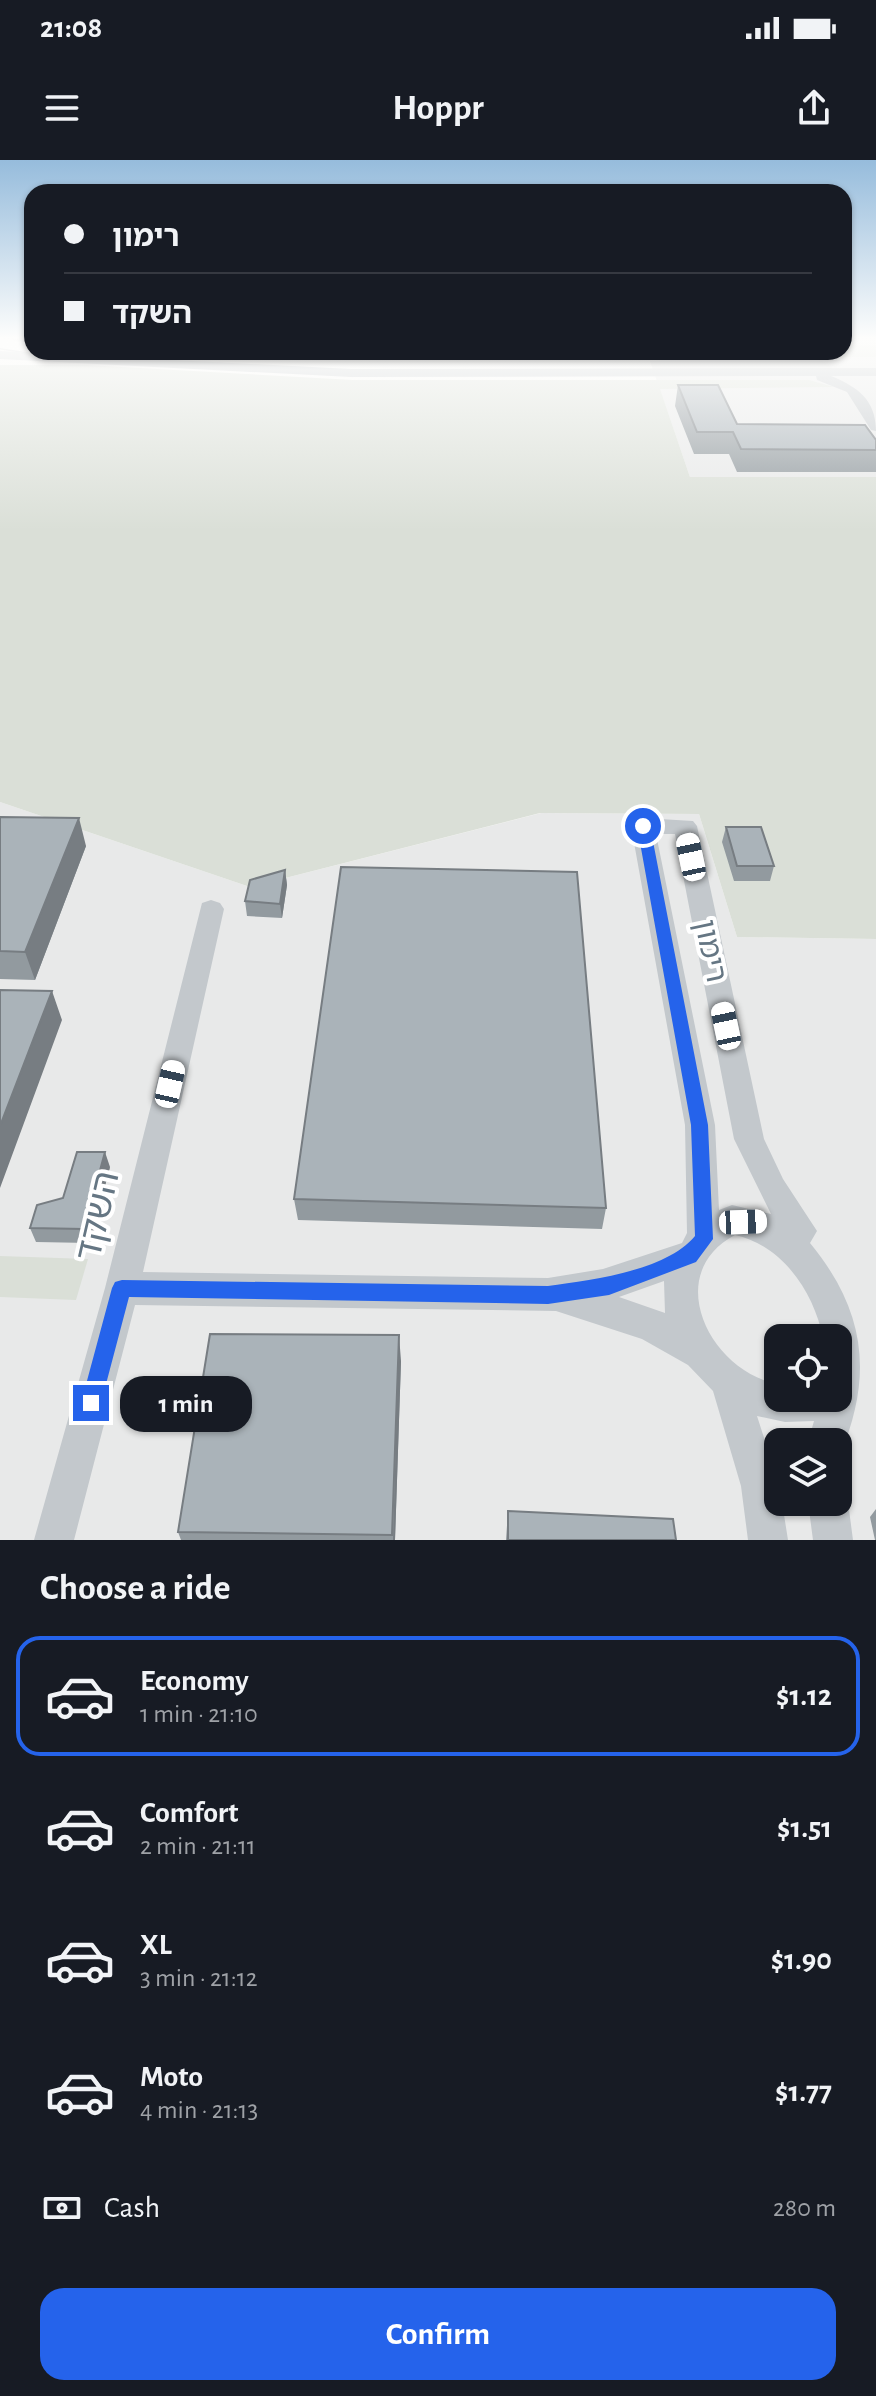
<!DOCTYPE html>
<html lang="en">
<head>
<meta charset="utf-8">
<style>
  body { margin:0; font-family:"Alegreya Sans","Noto Sans Hebrew",sans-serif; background:#20242c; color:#f1f3f6; height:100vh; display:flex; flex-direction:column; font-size:30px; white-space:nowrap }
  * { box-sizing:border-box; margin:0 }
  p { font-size:26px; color:#9ea1a6 }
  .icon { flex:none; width:44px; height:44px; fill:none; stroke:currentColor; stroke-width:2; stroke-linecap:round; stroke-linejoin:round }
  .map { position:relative; height:1380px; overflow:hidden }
  .sheet { display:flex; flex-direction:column; background:#171b24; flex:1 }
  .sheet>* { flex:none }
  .top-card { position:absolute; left:24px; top:24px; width:828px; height:176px; border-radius:24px; box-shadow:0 2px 6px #0004; display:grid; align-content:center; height:176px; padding:0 40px; background:#171b24 }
  .buttons { position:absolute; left:764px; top:1164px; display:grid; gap:16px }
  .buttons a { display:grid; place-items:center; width:88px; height:88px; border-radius:16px; background:#171b24; box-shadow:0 2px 6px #0004; font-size:40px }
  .end { position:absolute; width:36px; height:36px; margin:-18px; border:10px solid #2563eb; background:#fff; box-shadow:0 0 0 4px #fff }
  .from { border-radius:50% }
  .bubble { position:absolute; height:56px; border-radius:24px; background:#171b24; box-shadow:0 2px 6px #0004; font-size:26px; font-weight:700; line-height:56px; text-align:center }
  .car { position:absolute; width:24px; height:48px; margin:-24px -12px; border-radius:10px; box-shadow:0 0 6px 2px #0007; background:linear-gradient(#fff 24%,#345 0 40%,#fff 0 76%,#345 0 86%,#fff 0) }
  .top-card b { display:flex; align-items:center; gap:28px; height:76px; font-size:30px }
  .top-card b+b { border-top:2px solid #363941 }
  .top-card i { width:20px; height:20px; background:#f1f3f6 }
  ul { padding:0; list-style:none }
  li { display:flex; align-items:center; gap:24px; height:120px; margin:0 16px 12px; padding:0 24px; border:4px solid transparent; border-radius:24px }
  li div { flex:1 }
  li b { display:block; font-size:30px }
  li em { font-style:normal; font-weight:700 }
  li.active { border-color:#2563eb }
  li>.icon { width:72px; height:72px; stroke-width:1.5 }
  h2 { padding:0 40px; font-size:36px; line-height:96px }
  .pay { display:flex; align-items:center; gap:20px; height:88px; padding:0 40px; font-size:30px }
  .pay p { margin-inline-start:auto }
  .primary-button { display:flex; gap:16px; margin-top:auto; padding:16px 40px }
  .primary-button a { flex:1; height:92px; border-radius:24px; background:#2563eb; color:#fff; font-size:32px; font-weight:700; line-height:92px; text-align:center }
  .status { display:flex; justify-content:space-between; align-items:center; height:56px; padding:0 40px; background:#171b24; direction:ltr }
  .status svg { height:22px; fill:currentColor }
  header { display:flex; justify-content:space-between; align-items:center; height:104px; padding:0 40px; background:#171b24; font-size:36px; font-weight:700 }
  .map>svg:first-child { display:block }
  .built { fill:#e8e9e9; fill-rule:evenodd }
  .green { fill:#dadfd7 }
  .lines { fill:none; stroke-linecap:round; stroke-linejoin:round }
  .major-casing { stroke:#b5babe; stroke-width:3 }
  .minor { fill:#c3c8cc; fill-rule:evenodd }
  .major { fill:#fff; fill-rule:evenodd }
  .wall { fill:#929a9f }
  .shaded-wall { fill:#777d82 }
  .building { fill:#aab3b9; stroke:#777d82; stroke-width:2 }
  .route { fill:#2563eb }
  .labels { text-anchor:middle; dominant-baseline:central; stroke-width:8; stroke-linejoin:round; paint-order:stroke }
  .street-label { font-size:30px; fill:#657683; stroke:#fff }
  .near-street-label { font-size:36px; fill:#657683; stroke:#fff }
</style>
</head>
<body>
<div class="status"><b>21:08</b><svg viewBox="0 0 49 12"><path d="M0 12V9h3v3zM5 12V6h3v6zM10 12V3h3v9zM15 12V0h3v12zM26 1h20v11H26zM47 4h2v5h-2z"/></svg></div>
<header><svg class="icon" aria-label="menu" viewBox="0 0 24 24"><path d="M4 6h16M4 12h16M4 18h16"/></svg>Hoppr<svg class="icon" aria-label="share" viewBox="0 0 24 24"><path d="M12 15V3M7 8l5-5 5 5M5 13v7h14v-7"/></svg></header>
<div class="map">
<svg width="876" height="1380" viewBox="0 0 876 1380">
  <rect width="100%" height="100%" fill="#fafaf8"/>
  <path class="built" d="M844 178H876V317H690L650 201 764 197 763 192H844Z
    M0 642 250 727 541 653 699 654 737 777 876 779V1380H0ZM778 1178H838V1238H778ZM778 1282H838V1342H778Z"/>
  <path class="green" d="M844 185H876V197H764L763 192H844Z
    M0 205H86L353 220H809L834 227 660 229 690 317H876V779L737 777 699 654 540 653 250 727 0 642Z
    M0 1096 88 1099 76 1140 0 1137Z"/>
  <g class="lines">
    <defs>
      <path id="major" d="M0 178 32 183V192H36L32 193 0 188Z"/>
    </defs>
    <use href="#major" class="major-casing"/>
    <path class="minor" d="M0 191 351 209 876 208V216H831C858 227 876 240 876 271L871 270 847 232 817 220 816 216 351 217 0 199Z
      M643 658 693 661 697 666 764 979 783 1019 817 1071 810 1083C865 1150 874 1214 840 1295L838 1296V1282H808L814 1261 785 1262 757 1256 778 1321V1342H782L788 1380H748L741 1326 713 1231 688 1205 642 1179 556 1151 135 1145 74 1380H34L105 1128 202 743 211 740 220 743 224 749 143 1112 548 1118 603 1109 682 1083 687 1073 685 965 631 666 635 661ZM656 674H675L734 979 771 1054 732 1045 719 1050 715 965ZM735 1075C782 1085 814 1132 823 1178H838V1238H778V1224C710 1212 661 1114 735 1075ZM664 1121 665 1153 619 1137Z
      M838 1326 842 1328 848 1342 853 1380H813L808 1342H838Z"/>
    <use href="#major" class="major"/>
  </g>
  <path class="wall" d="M678 225 737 264 876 280V312H737L729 294H694L675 246Z
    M0 657 86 686 35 820 0 819Z
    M726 667 774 706 770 721H734L722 682Z
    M285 710 287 725 282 758 247 756 245 741Z
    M110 1007 90 1083 36 1082 30 1068 63 1038Z
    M294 1039 606 1048 602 1069 298 1060Z
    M401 1201 395 1380H181L178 1372Z
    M876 1349V1380H875L870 1357Z
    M508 1351 676 1380H506Z"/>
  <path class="shaded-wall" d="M79 658 86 686 35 820 25 792Z
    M285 710 287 725 282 758 280 744Z
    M52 831 62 860 0 1028V966Z
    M105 992 110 1007 90 1083 84 1069Z
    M399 1175 401 1201 395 1380H393Z"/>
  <path class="building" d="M678 225H718L737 264 865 265 876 280V290L741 289 733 272H697Z
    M0 657 79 658 25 792 0 791Z
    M726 667H761L774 706H737Z
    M341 707 577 712 606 1048 294 1039Z
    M285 710 280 744 245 741 250 720Z
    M0 830 52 831 0 966Z
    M77 992H105L84 1069 30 1068 37 1045 63 1038Z
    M210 1174 399 1175 392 1375 178 1372Z
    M508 1351 673 1359 676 1380H508Z"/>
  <linearGradient id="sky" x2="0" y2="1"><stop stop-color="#96bcdc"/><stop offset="0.48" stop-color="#fdfdfc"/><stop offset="1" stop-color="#fdfdfc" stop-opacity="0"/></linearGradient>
  <rect width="876" height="371" fill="url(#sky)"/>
  <path class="route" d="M643 662 650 666 708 965 713 1079 696 1102 609 1135 548 1144 129 1137 101 1243 98 1250 91 1253 84 1250 81 1243 112 1128 115 1122 122 1120 548 1126C592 1120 666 1111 695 1076L691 965 637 666Z"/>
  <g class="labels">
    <g class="street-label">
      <text transform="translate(710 791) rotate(78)">רימון</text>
    </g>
    <g class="near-street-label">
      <text transform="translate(98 1056) rotate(-77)">השקד</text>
    </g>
  </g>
</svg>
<div class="buttons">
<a><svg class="icon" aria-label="locate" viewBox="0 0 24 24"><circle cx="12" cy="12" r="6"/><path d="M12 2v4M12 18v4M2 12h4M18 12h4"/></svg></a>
<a><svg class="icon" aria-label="layers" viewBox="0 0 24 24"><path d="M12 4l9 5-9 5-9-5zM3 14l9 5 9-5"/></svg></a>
</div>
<i class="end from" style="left:643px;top:666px"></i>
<i class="end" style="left:91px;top:1243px"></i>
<div class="bubble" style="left:120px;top:1216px;width:132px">1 min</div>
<i class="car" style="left:691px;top:697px;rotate:348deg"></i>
<i class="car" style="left:726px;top:866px;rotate:348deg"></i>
<i class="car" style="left:170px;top:924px;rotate:13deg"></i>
<i class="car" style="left:743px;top:1062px;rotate:88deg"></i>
<div class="top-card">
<b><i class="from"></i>רימון</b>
<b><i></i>השקד</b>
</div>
</div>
<section class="sheet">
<h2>Choose a ride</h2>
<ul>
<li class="active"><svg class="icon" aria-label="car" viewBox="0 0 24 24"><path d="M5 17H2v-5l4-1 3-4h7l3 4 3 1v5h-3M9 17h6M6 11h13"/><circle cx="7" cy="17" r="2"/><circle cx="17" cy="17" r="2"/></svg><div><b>Economy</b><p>1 min · 21:10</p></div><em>$1.12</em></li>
<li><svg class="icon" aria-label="car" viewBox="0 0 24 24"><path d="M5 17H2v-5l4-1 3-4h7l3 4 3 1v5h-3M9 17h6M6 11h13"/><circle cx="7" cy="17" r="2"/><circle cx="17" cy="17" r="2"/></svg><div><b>Comfort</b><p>2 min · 21:11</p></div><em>$1.51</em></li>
<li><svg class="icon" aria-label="car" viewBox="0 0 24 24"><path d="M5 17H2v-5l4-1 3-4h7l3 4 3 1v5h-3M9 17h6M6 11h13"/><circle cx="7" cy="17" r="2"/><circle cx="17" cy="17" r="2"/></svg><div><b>XL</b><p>3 min · 21:12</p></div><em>$1.90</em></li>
<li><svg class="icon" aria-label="car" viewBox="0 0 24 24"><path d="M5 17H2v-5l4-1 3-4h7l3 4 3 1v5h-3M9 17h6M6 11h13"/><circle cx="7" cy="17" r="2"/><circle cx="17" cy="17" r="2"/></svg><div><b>Moto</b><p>4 min · 21:13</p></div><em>$1.77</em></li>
</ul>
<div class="pay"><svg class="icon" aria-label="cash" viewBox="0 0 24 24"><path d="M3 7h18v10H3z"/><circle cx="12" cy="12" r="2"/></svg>Cash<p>280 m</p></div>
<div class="primary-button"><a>Confirm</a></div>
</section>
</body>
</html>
